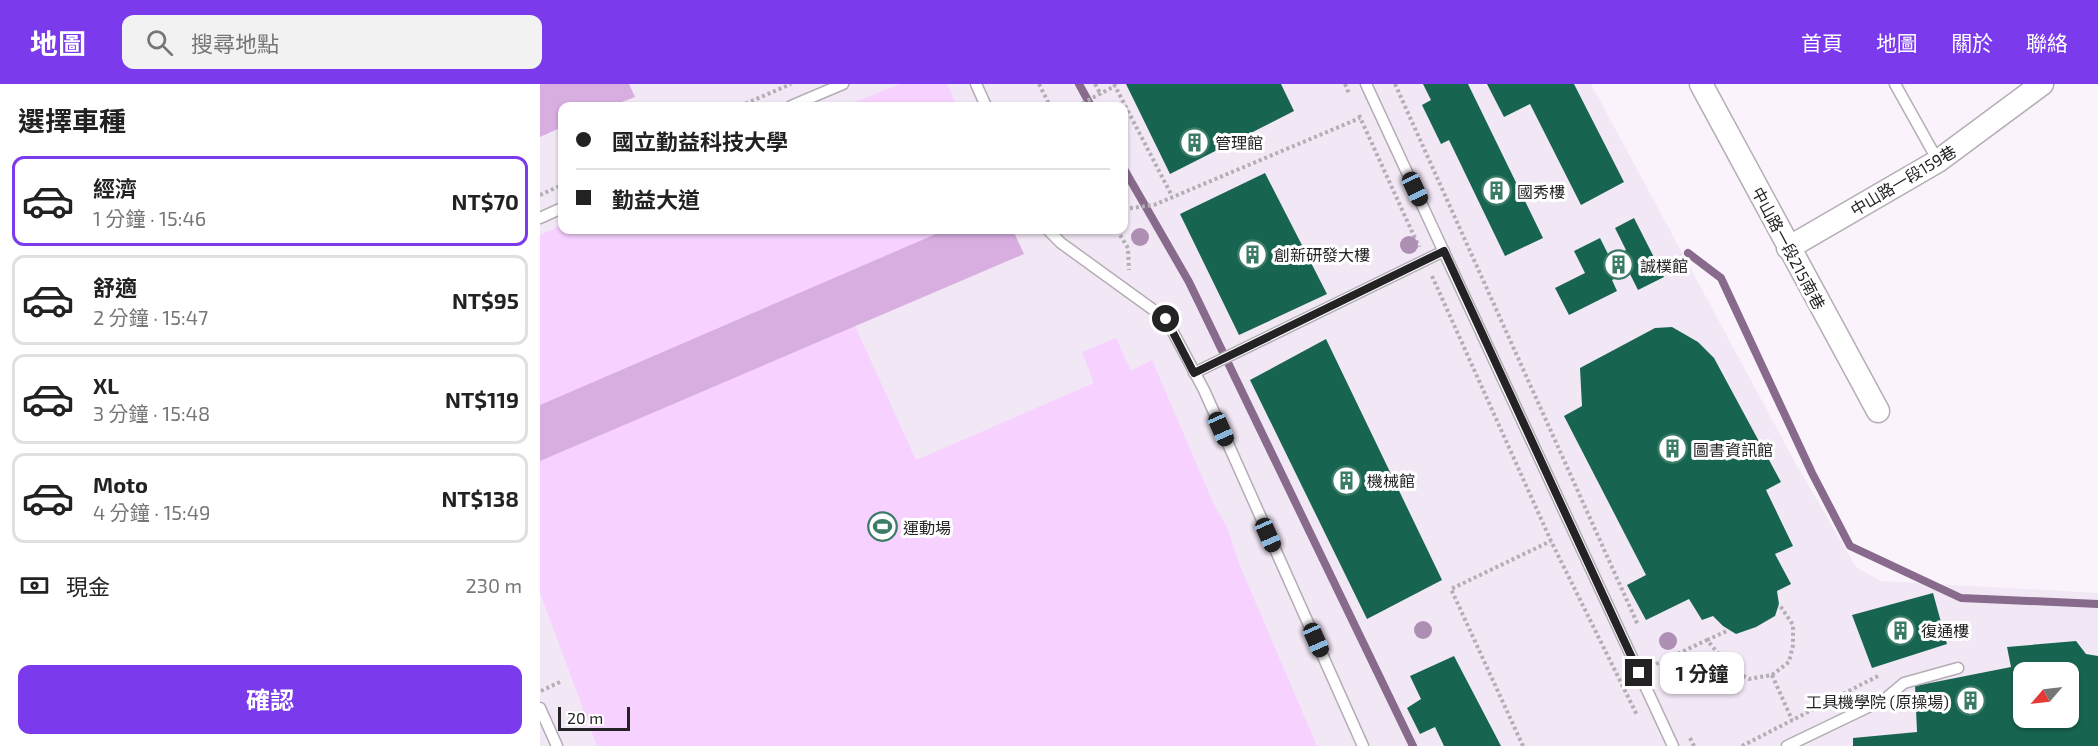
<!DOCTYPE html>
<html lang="zh-TW">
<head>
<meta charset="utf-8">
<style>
  body { margin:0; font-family:"Exo 2","Noto Sans TC",sans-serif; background:#f2f2f2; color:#222; height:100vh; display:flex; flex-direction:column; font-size:22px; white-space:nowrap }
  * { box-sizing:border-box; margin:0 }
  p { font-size:20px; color:#767676 }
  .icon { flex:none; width:33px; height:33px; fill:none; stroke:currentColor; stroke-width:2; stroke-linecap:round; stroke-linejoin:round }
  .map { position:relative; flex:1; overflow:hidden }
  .sheet { display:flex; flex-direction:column; background:#fff; width:540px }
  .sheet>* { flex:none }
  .hud { position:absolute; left:18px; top:18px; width:570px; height:132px; border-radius:12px; box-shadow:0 2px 4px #0004; display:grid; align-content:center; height:132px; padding:0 18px; background:#fff }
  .needle { width:39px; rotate:242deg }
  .fabs { position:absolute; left:1473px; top:578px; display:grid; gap:12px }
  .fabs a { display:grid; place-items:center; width:66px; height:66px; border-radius:12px; background:#fff; box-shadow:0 2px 4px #0004; font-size:30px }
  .scale { position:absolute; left:18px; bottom:15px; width:72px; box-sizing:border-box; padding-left:6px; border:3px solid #242225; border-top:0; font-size:16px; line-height:21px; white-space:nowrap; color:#242225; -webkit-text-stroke:4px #fff; paint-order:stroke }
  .end { position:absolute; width:27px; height:27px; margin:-14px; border:8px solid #242225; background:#fff; box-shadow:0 0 0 3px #fff }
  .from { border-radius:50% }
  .bubble { position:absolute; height:42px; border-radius:12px; background:#fff; box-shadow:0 2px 4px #0004; font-size:20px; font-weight:700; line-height:42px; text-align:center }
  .car { position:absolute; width:18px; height:36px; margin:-18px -9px; border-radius:8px; box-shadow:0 0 4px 2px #0007; background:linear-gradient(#222 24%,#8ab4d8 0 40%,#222 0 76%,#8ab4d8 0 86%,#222 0) }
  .hud b { display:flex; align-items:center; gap:21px; height:57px; font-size:22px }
  .hud b+b { border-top:2px solid #e0e0e0 }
  .hud i { width:15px; height:15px; background:#222 }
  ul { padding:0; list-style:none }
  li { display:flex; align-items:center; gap:18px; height:90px; margin:0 12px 9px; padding:0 6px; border:3px solid #e0e0e0; border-radius:12px }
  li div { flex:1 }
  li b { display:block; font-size:22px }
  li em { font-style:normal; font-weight:700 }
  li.on { border-color:#7c3aed }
  li>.icon { width:54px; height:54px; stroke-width:1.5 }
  h2 { padding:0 18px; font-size:27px; line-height:72px }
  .pay { display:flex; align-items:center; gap:15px; height:66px; padding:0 18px; font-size:22px }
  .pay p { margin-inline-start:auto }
  .button { display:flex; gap:12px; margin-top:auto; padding:12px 18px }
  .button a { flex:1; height:69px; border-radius:12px; background:#7c3aed; color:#fff; font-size:24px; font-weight:700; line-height:69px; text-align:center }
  header { display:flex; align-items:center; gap:36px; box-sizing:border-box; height:84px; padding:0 30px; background:#7c3aed; color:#fff }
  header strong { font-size:28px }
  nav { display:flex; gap:33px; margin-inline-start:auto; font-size:21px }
  .search { width:420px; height:54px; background:#f2f2f2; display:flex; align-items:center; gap:15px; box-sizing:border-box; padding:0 21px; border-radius:12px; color:#767676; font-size:22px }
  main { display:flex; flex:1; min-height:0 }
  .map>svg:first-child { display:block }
  .built { fill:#f2e7f5; fill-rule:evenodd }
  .green { fill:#f7d1ff }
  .forest { fill:#d7aedf }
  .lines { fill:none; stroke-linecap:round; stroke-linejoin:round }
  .stream { stroke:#876a8c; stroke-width:8 }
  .building { fill:#176550; fill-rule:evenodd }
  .service-casing { stroke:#b4adb5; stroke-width:13 }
  .minor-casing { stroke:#b4adb5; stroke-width:25 }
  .path { stroke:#b3aeb4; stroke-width:4; stroke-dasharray:3 3; stroke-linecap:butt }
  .service { stroke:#fff; stroke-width:10 }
  .minor { stroke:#fff; stroke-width:22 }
  .tree { fill:#ae8fb4 }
  .route { stroke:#242225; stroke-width:8 }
  .labels { text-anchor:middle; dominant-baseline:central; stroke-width:6; stroke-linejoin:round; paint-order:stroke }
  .poi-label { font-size:16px; fill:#242225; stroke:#fff; text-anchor:start }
  .street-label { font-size:16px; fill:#242225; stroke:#fff }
</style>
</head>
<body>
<header>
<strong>地圖</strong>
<div class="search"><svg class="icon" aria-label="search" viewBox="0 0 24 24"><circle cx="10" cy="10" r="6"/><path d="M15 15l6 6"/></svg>搜尋地點</div>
<nav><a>首頁</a><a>地圖</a><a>關於</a><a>聯絡</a></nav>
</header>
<main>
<section class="sheet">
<h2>選擇車種</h2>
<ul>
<li class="on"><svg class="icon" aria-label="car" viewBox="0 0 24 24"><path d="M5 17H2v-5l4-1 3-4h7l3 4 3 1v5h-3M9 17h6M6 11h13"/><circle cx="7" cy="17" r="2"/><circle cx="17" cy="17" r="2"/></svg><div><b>經濟</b><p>1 分鐘 · 15:46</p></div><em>NT$70</em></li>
<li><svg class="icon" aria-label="car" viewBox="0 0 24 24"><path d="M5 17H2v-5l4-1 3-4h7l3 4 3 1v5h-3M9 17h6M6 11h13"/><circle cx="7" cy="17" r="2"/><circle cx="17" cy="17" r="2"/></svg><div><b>舒適</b><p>2 分鐘 · 15:47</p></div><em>NT$95</em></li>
<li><svg class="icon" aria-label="car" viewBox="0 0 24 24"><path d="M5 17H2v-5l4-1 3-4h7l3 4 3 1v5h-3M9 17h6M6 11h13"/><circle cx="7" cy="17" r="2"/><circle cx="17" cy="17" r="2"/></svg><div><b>XL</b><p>3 分鐘 · 15:48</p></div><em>NT$119</em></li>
<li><svg class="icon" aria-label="car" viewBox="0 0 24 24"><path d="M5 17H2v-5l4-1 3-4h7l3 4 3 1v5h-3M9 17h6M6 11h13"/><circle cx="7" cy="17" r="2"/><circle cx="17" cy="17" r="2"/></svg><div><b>Moto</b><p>4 分鐘 · 15:49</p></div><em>NT$138</em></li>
</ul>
<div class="pay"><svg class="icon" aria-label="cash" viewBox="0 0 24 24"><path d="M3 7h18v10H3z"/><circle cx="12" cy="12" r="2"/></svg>現金<p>230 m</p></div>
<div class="button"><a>確認</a></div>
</section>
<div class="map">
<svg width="1558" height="662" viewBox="0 0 1558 662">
  <rect width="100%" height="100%" fill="#faf3fb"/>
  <path class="built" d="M0 0H1051L1255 378 1316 483 1341 497 1558 509V662H0ZM22 22H584V146H22ZM1484 588H1528V633H1484Z"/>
  <path class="green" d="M360 0H407L417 22H306Z
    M22 141V146H405L0 321V151Z
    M315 242 376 376 554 299 542 268 576 254 591 287 612 276 674 421 687 443 700 482 777 662H57L0 509V377Z"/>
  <path class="forest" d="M0 0H89L95 13 71 22H22V43L0 53Z
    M405 146H473L484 170 0 377V321Z"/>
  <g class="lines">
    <path class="stream" d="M539 0 551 22
      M584 85 649 198 873 662
      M1148 169 1181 194 1272 389 1310 462 1421 514 1558 520"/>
  </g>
  <path class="building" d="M586 0H741L754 27 630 90Z
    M883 0H928L1003 154 965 172 909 56 901 60 882 21 891 16Z
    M947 0H1034L1084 98 1041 121 990 20 964 33Z
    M725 89 787 210 699 251 640 130Z
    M1094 134 1124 193 1098 206 1089 188 1072 196 1077 207 1029 231 1015 204 1045 189 1034 167 1060 154 1070 174 1086 166 1075 144Z
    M1132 243 1158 258 1174 274 1241 398 1226 406 1253 462 1235 470 1251 500 1237 507 1239 520 1235 532 1216 543 1196 550 1183 542 1173 532 1162 536 1149 515 1106 536 1087 501 1106 491 1024 332 1042 322 1040 284 1115 244Z
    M786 255 902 496 827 535 710 296Z
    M1393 509 1407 560 1332 584 1312 531Z
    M1536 557 1546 570 1558 572V662H1313V654L1377 648 1375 602 1471 583 1467 563ZM1484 588H1528V633H1484Z
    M914 572 961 662H904L895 643 880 650 867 624 881 615 870 592Z"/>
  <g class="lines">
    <defs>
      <path id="service" d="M436 0 446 22
        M826 0 1133 662
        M1355 0 1398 77
        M251 22 303 0
        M0 134 22 124
        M508 146 521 159 626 235 664 306 823 662
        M654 289 904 167
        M0 624 17 662
        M1247 662 1345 615 1364 599 1418 584"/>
      <path id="minor" d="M1161 0 1338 327
        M1248 164 1398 77 1502 0"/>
    </defs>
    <use href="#service" class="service-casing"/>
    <use href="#minor" class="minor-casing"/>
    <path class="path" d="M499 0 510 22
      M555 0 561 11
      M574 0 632 112
      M805 0 809 10
      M855 0 1098 541
      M200 22 251 0
      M537 22 575 2
      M819 31 879 163
      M0 111 22 101
      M584 125 614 121 820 34
      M577 146 588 164 589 186
      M892 192 1011 457 1097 631
      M1167 556 1189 546
      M1116 580 1167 556 1191 585 1209 595 1232 591 1249 578 1253 561V541L1239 520
      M1232 591 1252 636
      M1 607 22 597
      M1150 654 1154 662
      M983 662 911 505 1011 457
      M1202 662 1338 592"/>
    <use href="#service" class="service"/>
    <use href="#minor" class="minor"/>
  </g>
  <g class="tree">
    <circle cx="600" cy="153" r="9"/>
    <circle cx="869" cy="161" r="9"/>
    <circle cx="883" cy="546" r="9"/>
    <circle cx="1128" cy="557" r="9"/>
  </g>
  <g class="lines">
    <path class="route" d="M626 235 654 289 904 167 1099 589"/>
  </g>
  <defs>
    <symbol id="building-ring" viewBox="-11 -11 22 22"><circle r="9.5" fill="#fff" stroke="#3c7b67" stroke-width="1.5"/><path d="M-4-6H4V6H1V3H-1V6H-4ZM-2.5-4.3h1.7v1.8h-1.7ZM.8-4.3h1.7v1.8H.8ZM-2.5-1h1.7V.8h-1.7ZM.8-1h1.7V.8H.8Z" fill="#3c7b67"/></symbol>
    <symbol id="stadium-ring" viewBox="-11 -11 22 22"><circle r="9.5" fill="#fff" stroke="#3c7b67" stroke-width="1.5"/><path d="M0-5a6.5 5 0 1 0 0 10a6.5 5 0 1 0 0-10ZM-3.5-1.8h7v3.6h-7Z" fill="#3c7b67"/></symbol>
  </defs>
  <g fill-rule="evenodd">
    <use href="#building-ring" x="638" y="42" width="33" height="33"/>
    <use href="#building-ring" x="940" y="90" width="33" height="33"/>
    <use href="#building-ring" x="696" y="154" width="33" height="33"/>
    <use href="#building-ring" x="1062" y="164" width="33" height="33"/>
    <use href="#building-ring" x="1116" y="348" width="33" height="33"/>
    <use href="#building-ring" x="790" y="380" width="33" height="33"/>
    <use href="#stadium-ring" x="326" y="426" width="33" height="33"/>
    <use href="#building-ring" x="1344" y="530" width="33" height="33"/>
    <use href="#building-ring" x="1414" y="600" width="33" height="33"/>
  </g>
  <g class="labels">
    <g class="poi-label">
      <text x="675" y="58">管理館</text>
      <text x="977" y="107">國秀樓</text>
      <text x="734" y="170">創新研發大樓</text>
      <text x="1100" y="181">誠樸館</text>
      <text x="1153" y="365">圖書資訊館</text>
      <text x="827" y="396">機械館</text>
      <text x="363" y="443">運動場</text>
      <text x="1381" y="546">復通樓</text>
      <text x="1409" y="617" text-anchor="end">工具機學院 (原操場)</text>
    </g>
    <g class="street-label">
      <text transform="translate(1363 96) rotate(-31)">中山路一段159巷</text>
      <text transform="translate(1249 164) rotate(62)">中山路一段215南巷</text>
    </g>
  </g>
</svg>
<div class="fabs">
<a><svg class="needle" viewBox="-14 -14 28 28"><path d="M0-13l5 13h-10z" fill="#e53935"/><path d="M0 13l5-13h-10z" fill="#767676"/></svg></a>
</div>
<div class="scale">20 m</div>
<i class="end from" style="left:626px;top:235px"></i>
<i class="end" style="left:1099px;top:589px"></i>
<div class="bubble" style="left:1120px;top:568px;width:84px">1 分鐘</div>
<i class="car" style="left:875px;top:105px;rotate:155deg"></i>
<i class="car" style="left:681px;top:345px;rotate:156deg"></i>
<i class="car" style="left:728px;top:451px;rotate:156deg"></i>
<i class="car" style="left:776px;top:556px;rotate:156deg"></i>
<div class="hud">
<b><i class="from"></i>國立勤益科技大學</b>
<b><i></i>勤益大道</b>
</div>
</div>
</main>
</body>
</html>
